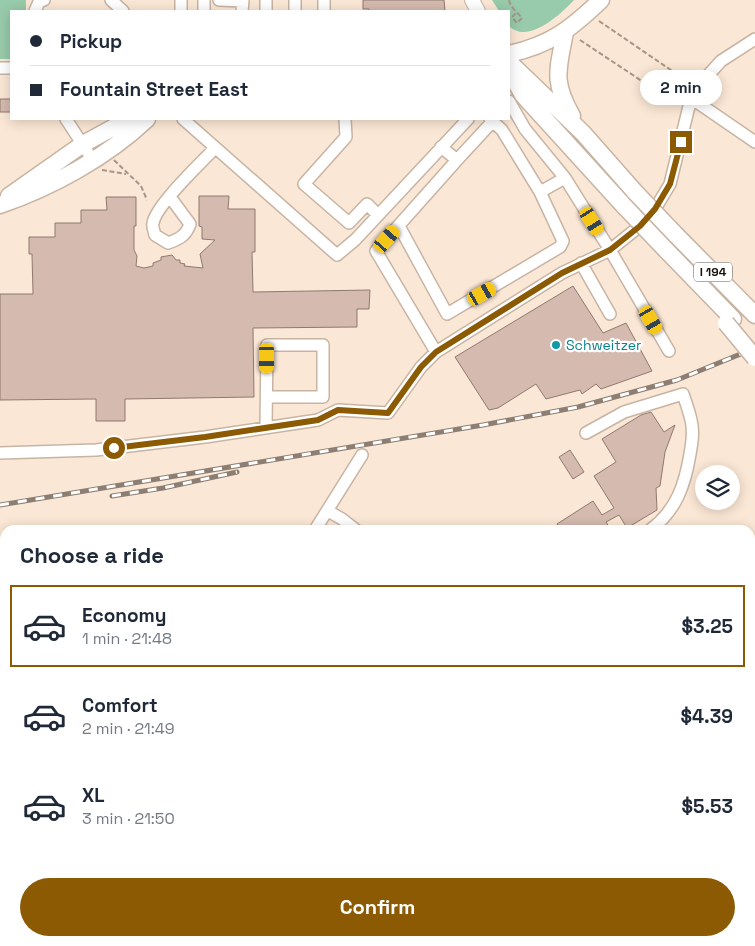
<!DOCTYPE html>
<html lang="en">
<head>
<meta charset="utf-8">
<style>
  body { margin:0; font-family:"Space Grotesk",sans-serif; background:#f2f2f3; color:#1f2937; height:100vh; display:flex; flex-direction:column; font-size:19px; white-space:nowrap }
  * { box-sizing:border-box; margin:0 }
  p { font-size:16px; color:#747a83 }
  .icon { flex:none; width:28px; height:28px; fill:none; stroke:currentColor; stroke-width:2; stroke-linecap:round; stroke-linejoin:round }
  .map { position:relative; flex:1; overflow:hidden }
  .drawer { position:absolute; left:0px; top:525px; width:755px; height:421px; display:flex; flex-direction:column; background:#fff; border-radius:15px 15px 0 0; box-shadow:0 2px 12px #0003 }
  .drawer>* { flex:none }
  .banner { position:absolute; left:10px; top:10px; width:500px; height:110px; border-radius:0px; box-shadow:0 2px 12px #0003; display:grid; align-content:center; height:110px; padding:0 20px; background:#fff }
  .controls { position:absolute; left:695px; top:465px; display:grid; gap:10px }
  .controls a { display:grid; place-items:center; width:45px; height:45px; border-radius:50%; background:#fff; box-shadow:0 2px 12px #0003; font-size:25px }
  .end { position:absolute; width:22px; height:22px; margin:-11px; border:6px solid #8b5a03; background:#fff; box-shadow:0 0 0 2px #fff }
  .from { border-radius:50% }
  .bubble { position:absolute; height:35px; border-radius:18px; background:#fff; box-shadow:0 2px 12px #0003; font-size:16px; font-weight:600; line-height:35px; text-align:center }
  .car { position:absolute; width:15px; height:30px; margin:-15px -8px; border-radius:6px; box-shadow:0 0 4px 1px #0007; background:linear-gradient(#f5c518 24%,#345 0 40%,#f5c518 0 76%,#345 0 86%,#f5c518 0) }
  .banner b { display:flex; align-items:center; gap:18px; height:48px; font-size:19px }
  .banner b+b { border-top:1px solid #e0e1e3 }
  .banner i { width:12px; height:12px; background:#1f2937 }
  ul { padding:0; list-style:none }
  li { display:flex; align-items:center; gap:15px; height:82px; margin:0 10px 8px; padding:0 10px; border:2px solid transparent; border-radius:0px }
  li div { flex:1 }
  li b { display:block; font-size:19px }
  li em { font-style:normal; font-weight:600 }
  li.current { border-color:#8b5a03 }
  li>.icon { width:45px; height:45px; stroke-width:1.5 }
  h2 { padding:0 20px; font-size:22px; line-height:60px }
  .cta { display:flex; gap:10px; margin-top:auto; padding:10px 20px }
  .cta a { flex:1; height:58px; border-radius:30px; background:#8b5a03; color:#fff; font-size:20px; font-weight:600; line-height:58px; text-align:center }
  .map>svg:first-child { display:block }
  .built { fill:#f4dac2 }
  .green { fill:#98cbab }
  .water { fill:#1bacc4 }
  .building { fill:#d4baaf; stroke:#90796f }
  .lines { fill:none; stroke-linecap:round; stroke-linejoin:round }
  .minor-casing { stroke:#c8b4a3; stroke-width:14 }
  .major-casing { stroke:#c8b4a3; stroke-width:16 }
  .highway-casing { stroke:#c8b4a3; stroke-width:19 }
  .path { stroke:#a59689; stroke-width:2; stroke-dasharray:5 2.5; stroke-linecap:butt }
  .minor { stroke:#fff; stroke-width:11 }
  .major { stroke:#fff; stroke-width:14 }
  .highway { stroke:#fff; stroke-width:16 }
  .rail-casing { stroke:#8c7e72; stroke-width:5 }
  .rail { stroke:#fff; stroke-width:3; stroke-dasharray:9; stroke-linecap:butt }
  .highway-bridge-casing { stroke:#c8b4a3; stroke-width:19; stroke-linecap:butt }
  .highway-bridge { stroke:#fff; stroke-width:16 }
  .route { stroke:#8b5a03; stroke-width:6 }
  .culture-dot { fill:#0f9aa8; stroke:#fff; stroke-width:2 }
  .labels { text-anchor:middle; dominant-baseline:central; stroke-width:4.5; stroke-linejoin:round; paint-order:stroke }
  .shield { fill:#fff; stroke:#5d5854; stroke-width:1 }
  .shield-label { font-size:12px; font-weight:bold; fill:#18110b }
  .culture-label { font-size:14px; fill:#0d838f; stroke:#fff; text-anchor:start }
</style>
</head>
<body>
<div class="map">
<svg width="755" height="946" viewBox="0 0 755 946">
  <rect width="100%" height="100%" fill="#fbe7d5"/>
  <path class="built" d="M28 941H216L212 946H24Z
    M236 941H311L323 946H233Z"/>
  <path class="green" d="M0 0H26V11H11V59H0Z
    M492 0H574C561 14 528 45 509 26V11H499Z"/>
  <path class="water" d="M750 871 755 873V946H698L697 941H750Z"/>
  <path class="building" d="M363 0H444L445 11H369V9H363Z
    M0 99H11V112H0Z
    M199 196H229L228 209H255V252H252L253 292 370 290 369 309H357V327L253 328 254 397 125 399V421H96V399L0 400V294H33L32 254H29V237H55V223H81V210H107L106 197H136V226H134V250L137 256 136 266 144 268 153 266V263L161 260V257L172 255 176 260H180V263L185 264 184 266 203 268 200 254 215 240 202 239V227L199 226Z
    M573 286 603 333 626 323 652 371 601 389 596 384 582 394 580 390 546 399 536 384 498 408 489 410 455 357Z
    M651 412 664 432 675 425 665 452 660 486 656 488 657 510 627 528 619 515 606 522 611 530H560L557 524 593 501 602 515 614 508 594 476 616 462 602 439 641 415Z
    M570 450 584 472 573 479 559 457Z"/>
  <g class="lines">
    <defs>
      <path id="minor" d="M111 0 123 11
        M181 0V11
        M219 0 243 1 242 11
        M324 0V11
        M35 11 39 2 44 0
        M204 11V0
        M266 11V0
        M295 11V0
        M0 68H11
        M691 98 755 142
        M509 101 525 129 565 178 610 250 669 351
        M66 119 92 159
        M183 119 337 255 355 240 468 119
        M345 119 346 137 304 184 349 223 367 204 378 215
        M490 119 502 130 540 192 565 178
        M457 160 493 121
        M170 197 190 224C186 236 179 239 168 243L155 235C154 231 152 226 153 223 156 205 201 163 215 148
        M399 226 447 314 560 247 563 241 540 192
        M581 263 610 314
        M436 352 376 251 457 160 441 147
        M266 428 267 345H323V397H267
        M586 433 624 412 683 394C686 403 689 411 691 420 694 431 692 443 690 454 685 485 676 511 650 530
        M0 453 96 450 205 437 318 420 338 410 388 413 421 367 436 352 562 273 610 250 640 226 655 209 670 184 691 98 701 83 721 61 755 39
        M328 511 342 519 356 530
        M315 530 362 455
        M0 898 5 900
        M253 941 259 946
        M326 941 339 946
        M562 941 563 946
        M10 946 13 941
        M220 946 223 941"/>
      <path id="major" d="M472 0 478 11
        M0 774H5
        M750 775 755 768
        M750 822 755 814
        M416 941 428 946
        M651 946 658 941"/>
      <path id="highway" d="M565 32C558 70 552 81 572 116
        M509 54C550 45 571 29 601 0
        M509 62 583 133 635 192
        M509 70 523 95 625 207
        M9 196 83 144 129 119
        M0 205C52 187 107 157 147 119
        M676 235 755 315
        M666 250 733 319
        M755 793V795"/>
    </defs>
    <use href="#minor" class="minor-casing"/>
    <use href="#major" class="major-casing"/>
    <use href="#highway" class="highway-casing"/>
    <path class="path" d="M509 0C510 7 518 13 522 18L517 23 512 17 517 12
      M599 21 687 81
      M580 40 675 103
      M114 160 141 186 147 200
      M102 170 126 174"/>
    <use href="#minor" class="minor"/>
    <use href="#major" class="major"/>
    <use href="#highway" class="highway"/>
    <defs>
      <path id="rail" d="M112 496 163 488 237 472
        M0 505 483 425 578 407 677 380 755 348"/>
    </defs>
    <use href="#rail" class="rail-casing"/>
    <use href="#rail" class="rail"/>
    <defs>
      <path id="highway-bridge" d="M635 192 676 235
        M625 207 666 250
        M726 323 755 358"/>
    </defs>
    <use href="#highway-bridge" class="highway-bridge-casing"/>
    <use href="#highway-bridge" class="highway-bridge"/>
  </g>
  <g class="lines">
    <path class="route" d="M114 448 205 437 318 420 338 410 388 413 421 367 436 352 562 273 610 250 640 226 655 209 670 184 681 142"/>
  </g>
  <circle class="culture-dot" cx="556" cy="345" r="5"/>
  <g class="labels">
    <rect class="shield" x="694" y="262.5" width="38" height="19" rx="4"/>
    <g class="shield-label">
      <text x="713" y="272">I 194</text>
    </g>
    <g class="culture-label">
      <text x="566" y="345">Schweitzer</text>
    </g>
  </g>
</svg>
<div class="controls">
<a><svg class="icon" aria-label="layers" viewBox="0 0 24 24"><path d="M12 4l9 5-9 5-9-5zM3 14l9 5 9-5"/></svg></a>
</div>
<i class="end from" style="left:114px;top:448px"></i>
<i class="end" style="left:681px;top:142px"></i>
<div class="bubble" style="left:640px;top:70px;width:82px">2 min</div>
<i class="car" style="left:592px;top:221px;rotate:148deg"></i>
<i class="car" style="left:387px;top:239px;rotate:41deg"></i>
<i class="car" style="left:482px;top:294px;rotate:60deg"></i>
<i class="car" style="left:651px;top:320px;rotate:150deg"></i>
<i class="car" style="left:267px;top:358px;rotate:180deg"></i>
<div class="banner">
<b><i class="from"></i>Pickup</b>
<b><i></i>Fountain Street East</b>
</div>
<section class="drawer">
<h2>Choose a ride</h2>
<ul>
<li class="current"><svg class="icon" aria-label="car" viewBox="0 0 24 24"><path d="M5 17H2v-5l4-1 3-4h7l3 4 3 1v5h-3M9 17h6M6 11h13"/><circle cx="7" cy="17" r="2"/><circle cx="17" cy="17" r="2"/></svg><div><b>Economy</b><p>1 min · 21:48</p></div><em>$3.25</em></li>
<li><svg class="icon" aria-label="car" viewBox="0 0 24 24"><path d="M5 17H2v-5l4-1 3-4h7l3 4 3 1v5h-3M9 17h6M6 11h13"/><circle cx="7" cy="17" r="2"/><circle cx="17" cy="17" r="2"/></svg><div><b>Comfort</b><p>2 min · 21:49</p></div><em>$4.39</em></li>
<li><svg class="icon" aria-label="car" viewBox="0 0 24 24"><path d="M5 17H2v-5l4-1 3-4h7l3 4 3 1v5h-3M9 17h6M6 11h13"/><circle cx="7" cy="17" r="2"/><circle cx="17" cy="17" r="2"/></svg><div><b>XL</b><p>3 min · 21:50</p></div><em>$5.53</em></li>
</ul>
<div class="cta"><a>Confirm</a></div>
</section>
</div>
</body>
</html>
